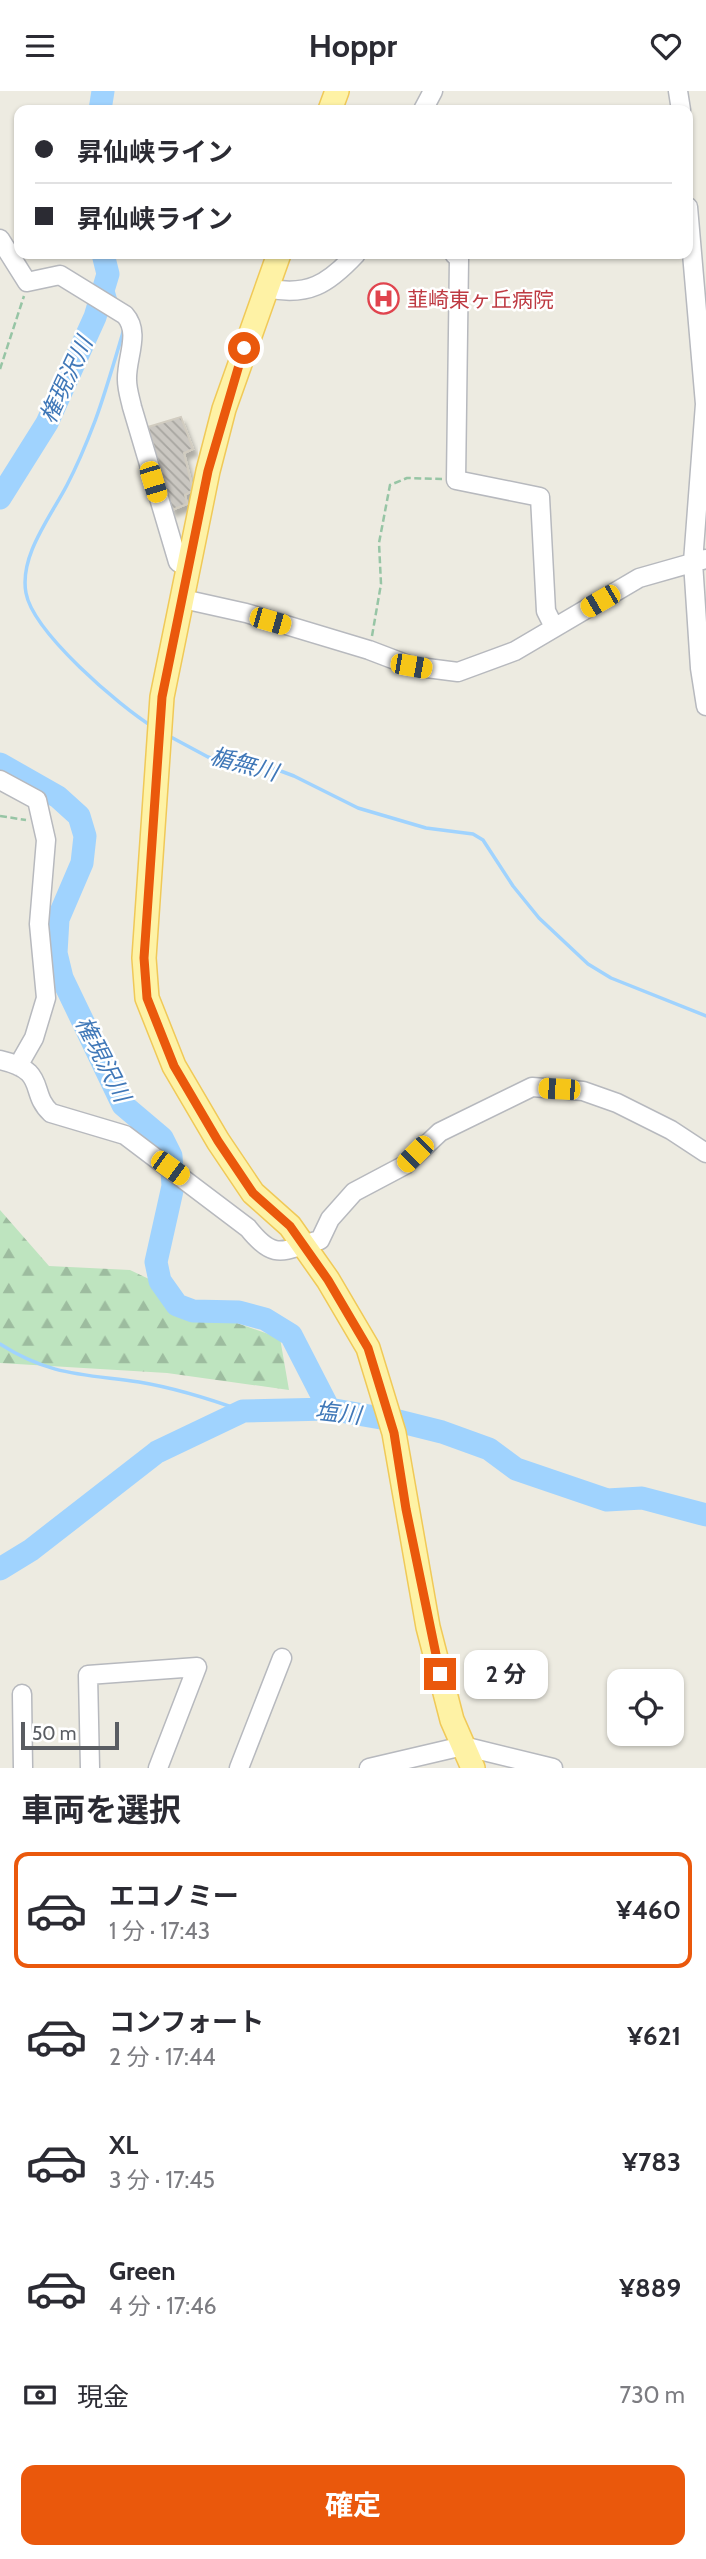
<!DOCTYPE html>
<html lang="ja">
<head>
<meta charset="utf-8">
<style>
  body { margin:0; font-family:Cabin,"Noto Sans JP",sans-serif; background:#f2f2f3; color:#2b2b33; height:100vh; display:flex; flex-direction:column; font-size:26px; white-space:nowrap }
  * { box-sizing:border-box; margin:0 }
  p { font-size:23px; color:#7c7c81 }
  .icon { flex:none; width:38px; height:38px; fill:none; stroke:currentColor; stroke-width:2; stroke-linecap:round; stroke-linejoin:round }
  .map { position:relative; height:1677px; overflow:hidden }
  .sheet { display:flex; flex-direction:column; background:#fff; flex:1 }
  .sheet>* { flex:none }
  .top-card { position:absolute; left:14px; top:14px; width:679px; height:154px; border-radius:14px; box-shadow:0 2px 5px #0004; display:grid; align-content:center; height:154px; padding:0 21px; background:#fff }
  .controls { position:absolute; left:607px; top:1578px; display:grid; gap:14px }
  .controls a { display:grid; place-items:center; width:77px; height:77px; border-radius:14px; background:#fff; box-shadow:0 2px 5px #0004; font-size:35px }
  .scale { position:absolute; left:21px; bottom:18px; width:98px; box-sizing:border-box; padding-left:7px; border:4px solid #5a5d62; border-top:0; font-size:19px; line-height:24px; white-space:nowrap; color:#5a5d62; -webkit-text-stroke:5px #fff; paint-order:stroke }
  .end { position:absolute; width:32px; height:32px; margin:-16px; border:9px solid #ea580c; background:#fff; box-shadow:0 0 0 4px #fff }
  .from { border-radius:50% }
  .bubble { position:absolute; height:49px; border-radius:14px; background:#fff; box-shadow:0 2px 5px #0004; font-size:23px; font-weight:700; line-height:49px; text-align:center }
  .car { position:absolute; width:21px; height:42px; margin:-21px -10px; border-radius:9px; box-shadow:0 0 5px 2px #0007; background:linear-gradient(#f5c518 24%,#345 0 40%,#f5c518 0 76%,#345 0 86%,#f5c518 0) }
  .top-card b { display:flex; align-items:center; gap:24px; height:66px; font-size:26px }
  .top-card b+b { border-top:2px solid #e1e1e2 }
  .top-card i { width:18px; height:18px; background:#2b2b33 }
  ul { padding:0; list-style:none }
  li { display:flex; align-items:center; gap:21px; height:116px; margin:0 14px 10px; padding:0 7px; border:4px solid transparent; border-radius:14px }
  li div { flex:1 }
  li b { display:block; font-size:26px }
  li em { font-style:normal; font-weight:700 }
  li.on { border-color:#ea580c }
  li>.icon { width:63px; height:63px; stroke-width:1.5 }
  h2 { padding:0 21px; font-size:32px; line-height:84px }
  .pay { display:flex; align-items:center; gap:18px; height:77px; padding:0 21px; font-size:26px }
  .pay p { margin-inline-start:auto }
  .button { display:flex; gap:14px; margin-top:auto; padding:14px 21px }
  .button a { flex:1; height:80px; border-radius:14px; background:#ea580c; color:#fff; font-size:28px; font-weight:700; line-height:80px; text-align:center }
  header { display:flex; justify-content:space-between; align-items:center; height:91px; padding:0 21px; background:#fff; font-size:32px; font-weight:700 }
  .map>svg:first-child { display:block }
  .forest { fill:url(#forest-firs) }
  .lines { fill:none; stroke-linecap:round; stroke-linejoin:round }
  .stream { stroke:#a0d3fe; stroke-width:3.5 }
  .river { stroke:#a0d3fe; stroke-width:23 }
  .building { fill:url(#building-back-hatch); stroke:#d1ccc0; stroke-width:2; filter:url(#shadow) }
  .minor-casing { stroke:#b7b9be; stroke-width:21 }
  .major-casing { stroke:#f0c958; stroke-width:26 }
  .path { stroke:#97c5a5; stroke-width:2.5; stroke-dasharray:7 3.5; stroke-linecap:butt }
  .minor { stroke:#fff; stroke-width:18 }
  .major { stroke:#fef2a5; stroke-width:23 }
  .route { stroke:#ea580c; stroke-width:9 }
  .labels { text-anchor:middle; dominant-baseline:central; stroke-width:5; stroke-linejoin:round; paint-order:stroke }
  .health-label { font-size:21px; fill:#be3a42; stroke:#fff; text-anchor:start }
  .water-label { font-size:23px; font-style:italic; fill:#4078b8; stroke:#fff }
</style>
</head>
<body>
<header><svg class="icon" aria-label="menu" viewBox="0 0 24 24"><path d="M4 6h16M4 12h16M4 18h16"/></svg>Hoppr<svg class="icon" aria-label="heart" viewBox="0 0 24 24"><path d="M12 20l-8-8c-3-5 5-10 8-4 3-6 11-1 8 4z"/></svg></header>
<div class="map">
<svg width="706" height="1677" viewBox="0 0 706 1677">
  <defs>
    <pattern id="forest-firs" width="22" height="20" patternUnits="userSpaceOnUse" patternTransform="scale(1.75)"><rect width="22" height="20" fill="#bee4bf"/><path d="M5 1l3.5 6h-7zM16 11l3.5 6h-7z" fill="#9dbc9f"/></pattern>
    <pattern id="building-back-hatch" width="6" height="6" patternUnits="userSpaceOnUse" patternTransform="scale(1.75)"><rect width="6" height="6" fill="#cac7c1"/><path d="M-1 5l2 2M0 0l6 6M5-1l2 2" fill="none" stroke="#a7a5a0"/></pattern>
    <filter id="shadow"><feDropShadow dx="3.5" dy="6" stdDeviation="2" flood-color="#0004"/></filter>
  </defs>
  <rect width="100%" height="100%" fill="#edebe1"/>
  <path class="forest" d="M0 1119 49 1175 130 1179 149 1188 170 1217 188 1230H231L280 1247 289 1299 167 1282 0 1272Z"/>
  <g class="lines">
    <path class="stream" d="M108 183 116 210
      M124 238C115 268 106 300 95 330 87 351 78 373 67 394 51 425 19 465 26 502 33 541 119 615 153 636
      M169 645 208 666 226 672 270 676 294 685 358 717 426 737 473 743 483 749 513 795 539 827 588 873 611 887 706 925
      M0 1253C50 1285 83 1283 139 1291 175 1297 210 1308 243 1320"/>
    <path class="river" d="M100 19 103 0
      M0 407 47 332 95 226 108 183 103 163
      M0 673 58 706 79 725 85 745 82 772 58 828 56 862 62 887 123 1014 162 1047 171 1065 173 1095 156 1171 160 1190 177 1214 193 1220 239 1221 265 1228 291 1244 329 1318
      M0 1478 31 1459 157 1361 243 1320 329 1318 398 1330 442 1341 489 1358 516 1378 607 1409 642 1407 706 1424"/>
  </g>
  <path class="building" d="M181 326 193 358 184 362 193 399 185 404 187 413 172 419 148 336Z"/>
  <g class="lines">
    <defs>
      <path id="minor" d="M678 0 681 19
        M423 19 433 0
        M688 116 705 313 693 471 700 577 706 615
        M0 148 27 191 60 184 125 224C141 242 126 267 127 289 127 298 130 307 132 316L178 471 187 477
        M454 163 459 168 456 389 540 406 546 520 554 536
        M266 197C308 206 328 193 356 163
        M183 508 246 522 369 559 411 575 458 581 515 560 639 487 706 468
        M0 689 37 709 46 749 39 833 46 907 34 947 18 975
        M0 969C49 980 28 1001 51 1022L125 1044 248 1137C275 1171 283 1159 320 1149L330 1128 354 1101 405 1074 440 1041 532 996 583 1000 617 1012 671 1039 706 1062
        M22 1603 23 1677
        M90 1677 88 1584 197 1576 158 1677
        M239 1677 282 1567
        M369 1677 463 1655 553 1677"/>
      <path id="major" d="M330 19 337 0
        M279 163 224 318 208 380 162 606 144 867 147 907 174 975 218 1050 253 1102 290 1135 328 1189 368 1257 394 1342 428 1536 452 1629 473 1677"/>
    </defs>
    <use href="#minor" class="minor-casing"/>
    <use href="#major" class="major-casing"/>
    <path class="path" d="M0 278 24 205
      M372 545 381 493 379 452 390 394 407 387 442 388
      M0 725 26 729"/>
    <use href="#minor" class="minor"/>
    <use href="#major" class="major"/>
  </g>
  <g class="lines">
    <path class="route" d="M244 257 208 380 162 606 144 867 147 907 174 975 218 1050 253 1102 290 1135 328 1189 368 1257 394 1342 406 1418 440 1583"/>
  </g>
  <defs>
    <symbol id="hospital-ring" viewBox="-11 -11 22 22"><circle r="9.5" fill="#fff" stroke="#e0444e" stroke-width="1.5"/><path d="M-5-5h3v3.5h4V-5h3V5h-3V1.5h-4V5h-3Z" fill="#e0444e"/></symbol>
  </defs>
  <g fill-rule="evenodd">
    <use href="#hospital-ring" x="366" y="190" width="35" height="35"/>
  </g>
  <g class="labels">
    <g class="health-label">
      <text x="407" y="208">韮崎東ヶ丘病院</text>
    </g>
    <g class="water-label">
      <text transform="translate(66 289) rotate(-65)">権現沢川</text>
      <text transform="translate(244 673) rotate(15)">楯無川</text>
      <text transform="translate(103 968) rotate(63)">権現沢川</text>
      <text transform="translate(338 1322) rotate(6)">塩川</text>
    </g>
  </g>
</svg>
<div class="controls">
<a><svg class="icon" aria-label="locate" viewBox="0 0 24 24"><circle cx="12" cy="12" r="6"/><path d="M12 2v4M12 18v4M2 12h4M18 12h4"/></svg></a>
</div>
<div class="scale">50 m</div>
<i class="end from" style="left:244px;top:257px"></i>
<i class="end" style="left:440px;top:1583px"></i>
<div class="bubble" style="left:464px;top:1559px;width:84px">2 分</div>
<i class="car" style="left:153px;top:391px;rotate:163deg"></i>
<i class="car" style="left:600px;top:510px;rotate:240deg"></i>
<i class="car" style="left:270px;top:530px;rotate:106deg"></i>
<i class="car" style="left:411px;top:575px;rotate:100deg"></i>
<i class="car" style="left:559px;top:998px;rotate:273deg"></i>
<i class="car" style="left:415px;top:1063px;rotate:225deg"></i>
<i class="car" style="left:170px;top:1077px;rotate:126deg"></i>
<div class="top-card">
<b><i class="from"></i>昇仙峡ライン</b>
<b><i></i>昇仙峡ライン</b>
</div>
</div>
<section class="sheet">
<h2>車両を選択</h2>
<ul>
<li class="on"><svg class="icon" aria-label="car" viewBox="0 0 24 24"><path d="M5 17H2v-5l4-1 3-4h7l3 4 3 1v5h-3M9 17h6M6 11h13"/><circle cx="7" cy="17" r="2"/><circle cx="17" cy="17" r="2"/></svg><div><b>エコノミー</b><p>1 分 · 17:43</p></div><em>¥460</em></li>
<li><svg class="icon" aria-label="car" viewBox="0 0 24 24"><path d="M5 17H2v-5l4-1 3-4h7l3 4 3 1v5h-3M9 17h6M6 11h13"/><circle cx="7" cy="17" r="2"/><circle cx="17" cy="17" r="2"/></svg><div><b>コンフォート</b><p>2 分 · 17:44</p></div><em>¥621</em></li>
<li><svg class="icon" aria-label="car" viewBox="0 0 24 24"><path d="M5 17H2v-5l4-1 3-4h7l3 4 3 1v5h-3M9 17h6M6 11h13"/><circle cx="7" cy="17" r="2"/><circle cx="17" cy="17" r="2"/></svg><div><b>XL</b><p>3 分 · 17:45</p></div><em>¥783</em></li>
<li><svg class="icon" aria-label="car" viewBox="0 0 24 24"><path d="M5 17H2v-5l4-1 3-4h7l3 4 3 1v5h-3M9 17h6M6 11h13"/><circle cx="7" cy="17" r="2"/><circle cx="17" cy="17" r="2"/></svg><div><b>Green</b><p>4 分 · 17:46</p></div><em>¥889</em></li>
</ul>
<div class="pay"><svg class="icon" aria-label="cash" viewBox="0 0 24 24"><path d="M3 7h18v10H3z"/><circle cx="12" cy="12" r="2"/></svg>現金<p>730 m</p></div>
<div class="button"><a>確定</a></div>
</section>
</body>
</html>
